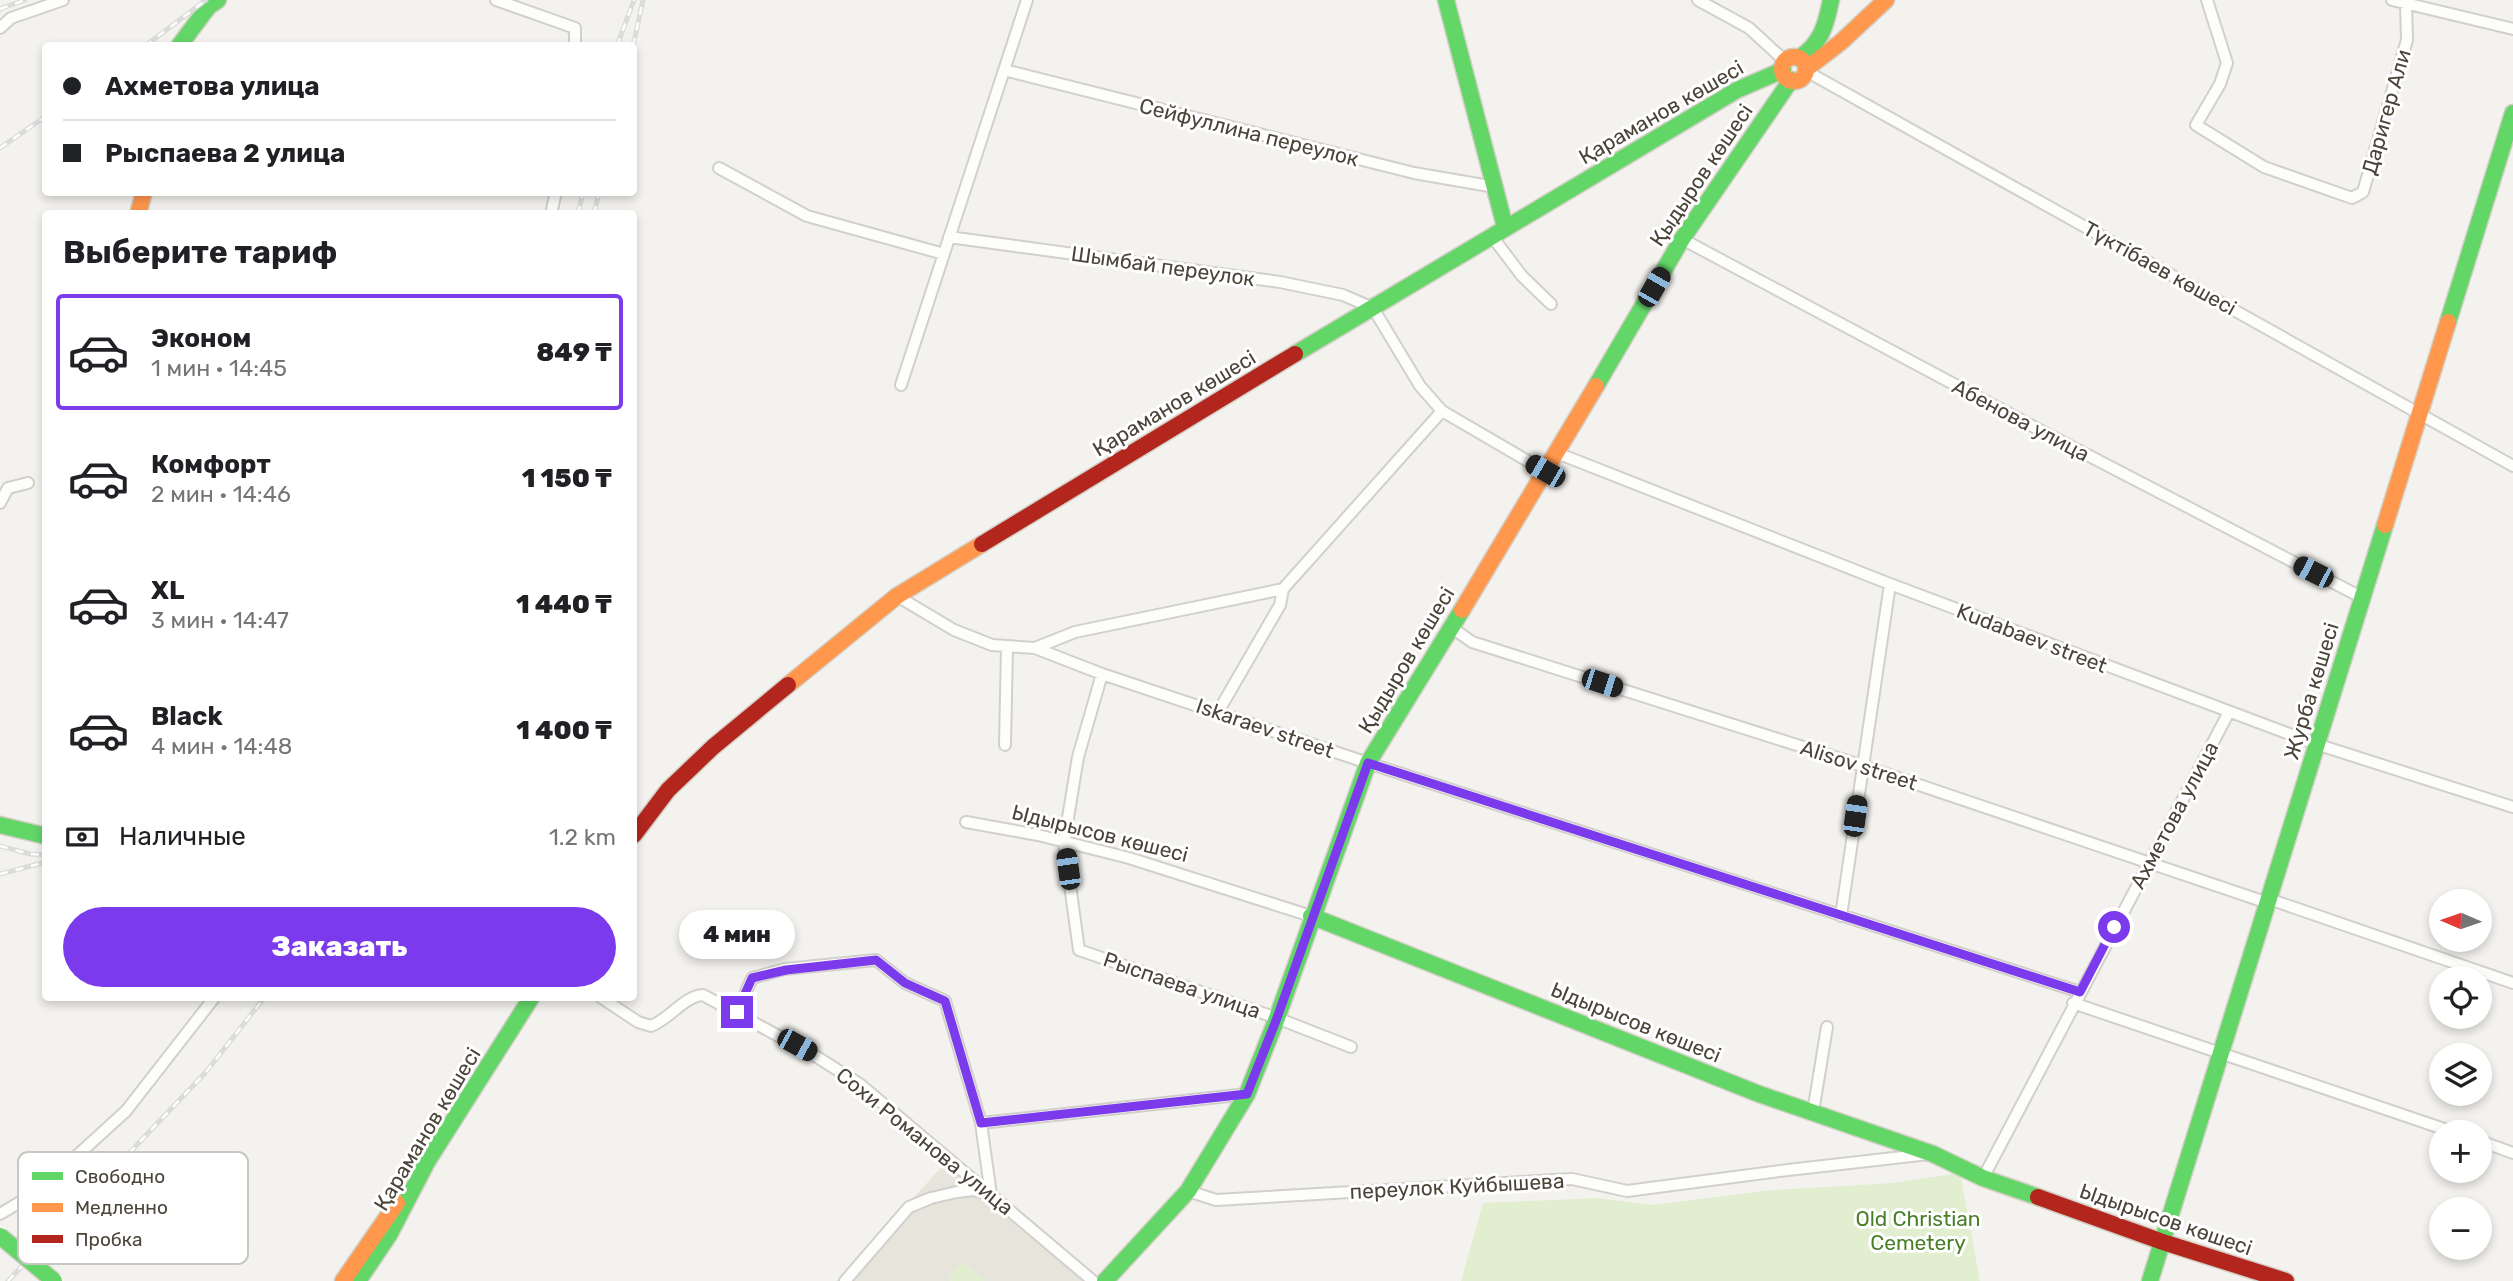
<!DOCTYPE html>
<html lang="ru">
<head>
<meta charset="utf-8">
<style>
  body { margin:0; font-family:Rubik,sans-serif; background:#f6f6f6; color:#202124; height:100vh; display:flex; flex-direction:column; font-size:26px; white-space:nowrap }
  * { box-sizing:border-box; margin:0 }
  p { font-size:23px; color:#757577 }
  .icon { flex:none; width:38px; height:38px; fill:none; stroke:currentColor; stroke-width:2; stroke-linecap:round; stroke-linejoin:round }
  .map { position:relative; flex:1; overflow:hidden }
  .panel { position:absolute; left:42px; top:210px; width:595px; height:791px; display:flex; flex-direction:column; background:#fff; border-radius:7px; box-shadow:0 4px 10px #0003 }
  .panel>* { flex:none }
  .banner { position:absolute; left:42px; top:42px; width:595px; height:154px; border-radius:7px; box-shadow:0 4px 10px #0003; display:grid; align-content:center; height:154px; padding:0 21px; background:#fff }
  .needle { width:46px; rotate:272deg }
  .controls { position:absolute; left:2429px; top:889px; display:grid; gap:14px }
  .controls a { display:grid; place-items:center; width:63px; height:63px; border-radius:50%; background:#fff; box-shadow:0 4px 10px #0003; font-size:35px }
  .end { position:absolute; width:32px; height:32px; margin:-16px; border:9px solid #7c3aed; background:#fff; box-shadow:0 0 0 4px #fff }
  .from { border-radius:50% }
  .bubble { position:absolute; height:49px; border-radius:24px; background:#fff; box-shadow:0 4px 10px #0003; font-size:23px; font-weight:800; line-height:49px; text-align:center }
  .car { position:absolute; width:21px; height:42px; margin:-21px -10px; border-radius:9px; box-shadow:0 0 5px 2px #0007; background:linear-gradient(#222 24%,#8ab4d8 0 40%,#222 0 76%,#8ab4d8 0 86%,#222 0) }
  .banner b { display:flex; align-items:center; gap:24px; height:66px; font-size:26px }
  .banner b+b { border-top:2px solid #e0e0e0 }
  .banner i { width:18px; height:18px; background:#202124 }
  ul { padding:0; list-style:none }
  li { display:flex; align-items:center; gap:21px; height:116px; margin:0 14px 10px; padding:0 7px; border:4px solid transparent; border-radius:7px }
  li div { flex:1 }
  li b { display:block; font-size:26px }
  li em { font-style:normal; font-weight:800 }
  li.on { border-color:#7c3aed }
  li>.icon { width:63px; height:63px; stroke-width:1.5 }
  h2 { padding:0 21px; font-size:32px; line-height:84px }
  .pay { display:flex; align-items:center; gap:18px; height:77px; padding:0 21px; font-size:26px }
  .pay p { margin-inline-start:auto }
  .primary-button { display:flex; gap:14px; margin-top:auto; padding:14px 21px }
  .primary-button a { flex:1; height:80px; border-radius:42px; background:#7c3aed; color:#fff; font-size:28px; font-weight:800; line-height:80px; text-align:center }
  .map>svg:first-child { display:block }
  .residential { fill:#e7e4dc }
  .green { fill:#e1eecf }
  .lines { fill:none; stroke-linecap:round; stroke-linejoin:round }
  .street-casing { stroke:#d2d0cb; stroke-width:14 }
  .fast-casing { stroke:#d3cfc5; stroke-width:19 }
  .slow-casing { stroke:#d3cfc5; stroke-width:19 }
  .jam-casing { stroke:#d3cfc5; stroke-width:19 }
  .street { stroke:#fdfdfc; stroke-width:10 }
  .fast { stroke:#63d668; stroke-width:16 }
  .slow { stroke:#ff974d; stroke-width:16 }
  .jam { stroke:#b3261e; stroke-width:16 }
  .rail-casing { stroke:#dbdbda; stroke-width:5 }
  .rail { stroke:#fff; stroke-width:2.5; stroke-dasharray:8; stroke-linecap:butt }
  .fast-bridge-casing { stroke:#d3cfc5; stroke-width:19; stroke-linecap:butt }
  .fast-bridge { stroke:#63d668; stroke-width:16 }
  .route { stroke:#7c3aed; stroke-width:9 }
  .labels { text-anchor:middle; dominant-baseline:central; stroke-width:6; stroke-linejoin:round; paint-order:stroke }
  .street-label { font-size:21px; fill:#4b4439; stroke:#fff }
  .park-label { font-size:21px; fill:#4a7f2a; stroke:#fff }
  .key { fill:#fff; stroke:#c9c7c4; stroke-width:2 }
  .key-label { font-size:19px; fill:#4b4439 }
</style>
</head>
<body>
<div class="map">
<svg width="2513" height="1281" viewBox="0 0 2513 1281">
  <rect width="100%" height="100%" fill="#f4f2ee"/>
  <path class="residential" d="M953 1155 1086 1281H836Z"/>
  <path class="green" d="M1960 1173 1980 1281H1461L1483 1203 1597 1198 1652 1205 1772 1190 1893 1183Z
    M962 1262 985 1281H951L948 1279Z"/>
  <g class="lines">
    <defs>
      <path id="street" d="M496 0 575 28V46
        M1698 0 1749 28 1785 61
        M2207 0 2227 63 2220 84 2196 125 2264 167 2352 198 2363 192 2407 40 2406 3
        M2392 0 2513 29
        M0 28 11 18 63 0
        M1004 70 1414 173 1495 187
        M1806 71 2513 466
        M719 168 807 216 944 254
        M551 214 556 192
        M1491 235 1522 276 1551 304
        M949 237 1280 282 1343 295 1373 308 1420 386 1442 411 1545 471
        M1682 239 2049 435 2361 597
        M901 385 1027 0
        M1557 453 1890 584 2316 744 2513 807
        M0 503 8 488 28 483
        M897 596 954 630 992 645 1035 648 1102 674 1368 763 2080 992
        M1451 627 1472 642 1863 766 2268 903
        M1035 648 1075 632 1283 589
        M1102 674 1078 757 1064 842 1079 950 1277 1018 1351 1047
        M1218 712 1280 605 1283 589 1442 411
        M1005 745 1007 647
        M966 822 1038 835 1129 858 1311 916
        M2269 899 2513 983
        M1841 916 1890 584
        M602 998 638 1022 651 1026C670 1019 684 996 703 995L817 1057 861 1085 1093 1281
        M2073 1003 2453 1132
        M737 1012 752 978 785 969 876 960 905 983 945 1001 981 1123 991 1195 973 1190 957 1192 931 1198 909 1207 845 1281
        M1813 1112 1827 1027
        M981 1123 1247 1094
        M2480 1141 2513 1153
        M1983 1178 2229 712
        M1188 1191 1216 1200 1572 1179 1627 1191 1788 1170 1929 1154
        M0 1214 37 1192 126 1111 214 998"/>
      <path id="fast" d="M1446 0 1505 227
        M179 46 209 6 218 0
        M1799 58C1821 44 1826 25 1831 0
        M2448 322 2513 113
        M1295 354 1737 90 1783 70
        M1596 386 1682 239 1791 80
        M0 825 46 836
        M1311 916 1759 1094 1933 1154 1983 1178 2038 1197
        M358 1281 389 1235 427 1162 531 998
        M1105 1281 1188 1191 1247 1094 1277 1018 1368 763 1462 610
        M2150 1281 2385 525"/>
      <path id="slow" d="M1782 69a12 12 0 1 1 24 0a12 12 0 1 1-24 0Z
        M1806 69 1841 42 1886 0
        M138 214 144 192
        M2385 525 2448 322
        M1462 610 1596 386
        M788 685 897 596 982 544
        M343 1281 397 1203"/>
      <path id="jam" d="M982 544 1295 354
        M634 835 668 790 713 747 788 685
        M2038 1197 2160 1241 2286 1281"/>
    </defs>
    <use href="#street" class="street-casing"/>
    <use href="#fast" class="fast-casing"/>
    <use href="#slow" class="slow-casing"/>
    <use href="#jam" class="jam-casing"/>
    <use href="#street" class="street"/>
    <use href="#fast" class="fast"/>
    <use href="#slow" class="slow"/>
    <use href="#jam" class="jam"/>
    <defs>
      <path id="rail" d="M0 9 25 0
        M145 46 206 0
        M617 46 634 0
        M633 46 643 0
        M0 148 46 116
        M578 214 583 192
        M594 214 599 192
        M0 846 30 854 46 855
        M0 874 46 862
        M8 1281 206 1072 264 998"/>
    </defs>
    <use href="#rail" class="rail-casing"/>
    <use href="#rail" class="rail"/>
    <defs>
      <path id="fast-bridge" d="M0 1236 54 1281"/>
    </defs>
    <use href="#fast-bridge" class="fast-bridge-casing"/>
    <use href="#fast-bridge" class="fast-bridge"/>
  </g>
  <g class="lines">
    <path class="route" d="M737 1012 752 978 786 970 876 960 905 983 945 1001 981 1123 1247 1094 1277 1018 1368 763 2080 992 2114 927"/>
  </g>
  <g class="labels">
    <g class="street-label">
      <text transform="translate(1661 112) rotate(-30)">Қараманов көшесі</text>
      <text transform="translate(2386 112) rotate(-74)">Даригер Али</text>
      <text transform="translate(1249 132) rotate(14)">Сейфуллина переулок</text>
      <text transform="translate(1701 175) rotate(-56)">Қыдыров көшесі</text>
      <text transform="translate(1163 266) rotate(8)">Шымбай переулок</text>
      <text transform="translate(2160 268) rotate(29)">Түктібаев көшесі</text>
      <text transform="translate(1174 403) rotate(-31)">Қараманов көшесі</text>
      <text transform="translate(2021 420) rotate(28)">Абенова улица</text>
      <text transform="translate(2032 638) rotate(21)">Kudabaev street</text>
      <text transform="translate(1406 660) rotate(-59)">Қыдыров көшесі</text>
      <text transform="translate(2311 691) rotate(-73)">Журба көшесі</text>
      <text transform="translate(1265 728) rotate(19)">Iskaraev street</text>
      <text transform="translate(1859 765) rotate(18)">Alisov street</text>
      <text transform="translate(2174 815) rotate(-62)">Ахметова улица</text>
      <text transform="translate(1100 833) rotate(14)">Ыдырысов көшесі</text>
      <text transform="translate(1182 985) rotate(19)">Рыспаева улица</text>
      <text transform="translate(1636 1022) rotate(22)">Ыдырысов көшесі</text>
      <text transform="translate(427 1129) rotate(-59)">Қараманов көшесі</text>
      <text transform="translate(925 1141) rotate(39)">Сохи Романова улица</text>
      <text transform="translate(1457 1186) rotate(-3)">переулок Куйбышева</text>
      <text transform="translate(2166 1219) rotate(19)">Ыдырысов көшесі</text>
    </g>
    <g class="park-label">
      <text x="1918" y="1218">Old Christian<tspan x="1918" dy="24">Cemetery</tspan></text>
    </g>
  </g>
  <rect x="18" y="1152" width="230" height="112" rx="10" class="key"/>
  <rect x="32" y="1172" width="31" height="8" fill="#63d668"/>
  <rect x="32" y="1203" width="31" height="9" fill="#ff974d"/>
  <rect x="32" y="1235" width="31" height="8" fill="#b3261e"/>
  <g class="key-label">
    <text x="75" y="1183">Свободно</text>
    <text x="75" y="1214">Медленно</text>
    <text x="75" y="1246">Пробка</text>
  </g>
</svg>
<div class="controls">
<a><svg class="needle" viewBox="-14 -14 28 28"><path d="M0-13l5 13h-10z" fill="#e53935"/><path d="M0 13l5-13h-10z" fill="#757577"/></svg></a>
<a><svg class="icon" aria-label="locate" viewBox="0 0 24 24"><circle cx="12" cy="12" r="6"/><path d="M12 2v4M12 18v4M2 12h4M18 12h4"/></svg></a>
<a><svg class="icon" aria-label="layers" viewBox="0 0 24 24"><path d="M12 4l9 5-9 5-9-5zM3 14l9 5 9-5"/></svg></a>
<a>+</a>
<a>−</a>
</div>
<i class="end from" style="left:2114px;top:927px"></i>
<i class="end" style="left:737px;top:1012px"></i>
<div class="bubble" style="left:679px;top:910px;width:116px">4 мин</div>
<i class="car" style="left:1654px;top:287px;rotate:30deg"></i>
<i class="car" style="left:1545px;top:471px;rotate:300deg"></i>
<i class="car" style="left:2313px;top:572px;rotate:297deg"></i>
<i class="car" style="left:1602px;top:683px;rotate:108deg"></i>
<i class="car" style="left:1855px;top:816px;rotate:8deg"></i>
<i class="car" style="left:1068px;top:869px;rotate:352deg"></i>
<i class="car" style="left:797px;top:1045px;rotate:119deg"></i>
<div class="banner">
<b><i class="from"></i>Ахметова улица</b>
<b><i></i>Рыспаева 2 улица</b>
</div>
<section class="panel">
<h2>Выберите тариф</h2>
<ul>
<li class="on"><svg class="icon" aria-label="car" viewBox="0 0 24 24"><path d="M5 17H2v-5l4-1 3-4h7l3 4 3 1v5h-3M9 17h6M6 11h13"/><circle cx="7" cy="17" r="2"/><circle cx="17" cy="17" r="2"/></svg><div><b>Эконом</b><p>1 мин · 14:45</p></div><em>849 ₸</em></li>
<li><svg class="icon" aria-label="car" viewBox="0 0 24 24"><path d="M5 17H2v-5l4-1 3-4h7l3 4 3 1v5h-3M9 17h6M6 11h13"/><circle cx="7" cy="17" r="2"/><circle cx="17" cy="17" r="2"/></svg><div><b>Комфорт</b><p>2 мин · 14:46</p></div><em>1 150 ₸</em></li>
<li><svg class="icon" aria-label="car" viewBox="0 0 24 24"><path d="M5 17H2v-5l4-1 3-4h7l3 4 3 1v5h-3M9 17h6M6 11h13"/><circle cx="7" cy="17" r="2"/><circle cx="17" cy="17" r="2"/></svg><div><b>XL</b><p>3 мин · 14:47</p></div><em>1 440 ₸</em></li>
<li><svg class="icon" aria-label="car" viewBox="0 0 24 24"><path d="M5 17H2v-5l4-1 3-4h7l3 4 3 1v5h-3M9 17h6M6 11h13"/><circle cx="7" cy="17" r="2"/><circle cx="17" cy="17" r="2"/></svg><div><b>Black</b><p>4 мин · 14:48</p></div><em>1 400 ₸</em></li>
</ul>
<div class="pay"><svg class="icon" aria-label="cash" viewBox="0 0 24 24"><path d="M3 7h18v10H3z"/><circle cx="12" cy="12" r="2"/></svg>Наличные<p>1.2 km</p></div>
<div class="primary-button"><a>Заказать</a></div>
</section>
</div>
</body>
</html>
